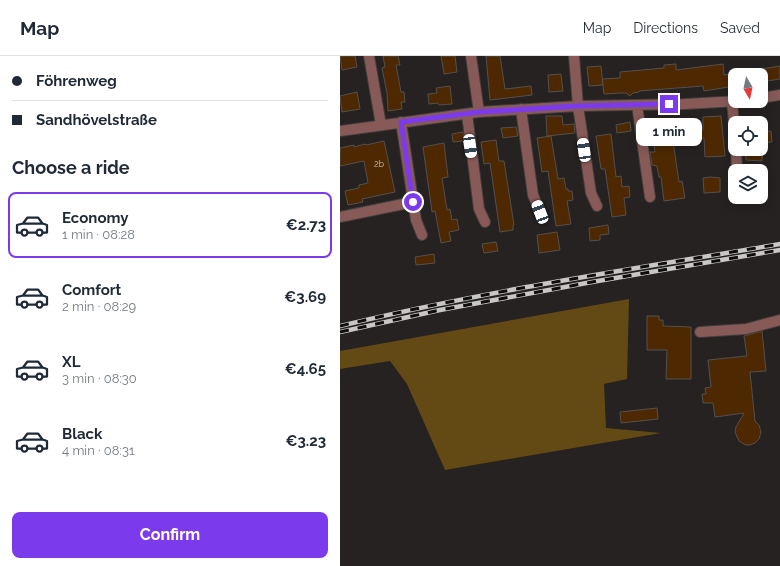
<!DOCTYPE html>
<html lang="en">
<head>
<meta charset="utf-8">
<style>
  body { margin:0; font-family:Raleway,sans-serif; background:#f6f6f7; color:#1f2937; height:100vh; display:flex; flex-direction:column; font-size:15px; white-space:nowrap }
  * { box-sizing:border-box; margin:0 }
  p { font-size:13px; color:#747a83 }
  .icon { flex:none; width:22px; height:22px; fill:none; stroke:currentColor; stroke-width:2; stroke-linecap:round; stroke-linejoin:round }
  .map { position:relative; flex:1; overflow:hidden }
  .sheet { display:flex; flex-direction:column; background:#fff; width:340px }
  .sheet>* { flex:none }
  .hud { display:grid; align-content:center; height:88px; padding:0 12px; background:#fff }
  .needle { width:26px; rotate:171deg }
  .tools { position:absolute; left:388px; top:12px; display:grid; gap:8px }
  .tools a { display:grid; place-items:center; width:40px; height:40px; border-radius:8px; background:#fff; box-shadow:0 2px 10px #0003; font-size:20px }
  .end { position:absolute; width:18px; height:18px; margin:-9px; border:5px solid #7c3aed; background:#fff; box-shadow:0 0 0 2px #fff }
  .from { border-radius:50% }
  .bubble { position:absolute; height:28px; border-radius:8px; background:#fff; box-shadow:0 2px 10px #0003; font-size:13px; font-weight:700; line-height:28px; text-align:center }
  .car { position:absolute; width:12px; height:24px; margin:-12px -6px; border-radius:5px; box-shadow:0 0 3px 1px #0007; background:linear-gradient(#fff 24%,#345 0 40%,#fff 0 76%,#345 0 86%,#fff 0) }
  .hud b { display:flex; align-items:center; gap:14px; height:38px; font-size:15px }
  .hud b+b { border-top:1px solid #e0e1e3 }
  .hud i { width:10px; height:10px; background:#1f2937 }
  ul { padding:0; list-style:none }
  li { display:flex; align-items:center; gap:12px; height:66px; margin:0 8px 6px; padding:0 4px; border:2px solid transparent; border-radius:8px }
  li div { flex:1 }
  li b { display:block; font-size:15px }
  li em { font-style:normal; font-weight:700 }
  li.selected { border-color:#7c3aed }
  li>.icon { width:36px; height:36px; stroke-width:1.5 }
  h2 { padding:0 12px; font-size:18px; line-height:48px }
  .button { display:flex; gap:8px; margin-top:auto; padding:8px 12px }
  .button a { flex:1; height:46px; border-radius:8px; background:#7c3aed; color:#fff; font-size:16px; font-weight:700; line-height:46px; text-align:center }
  header { display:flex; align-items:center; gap:24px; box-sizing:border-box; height:56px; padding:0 20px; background:#fff; border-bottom:1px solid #e0e1e3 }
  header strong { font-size:19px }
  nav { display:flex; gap:22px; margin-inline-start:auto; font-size:14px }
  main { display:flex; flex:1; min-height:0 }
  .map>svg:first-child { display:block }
  .forest { fill:#634914 }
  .building { fill:#4e2800; stroke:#53504d }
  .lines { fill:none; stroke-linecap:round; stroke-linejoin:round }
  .minor-casing { stroke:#423e3d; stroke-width:12 }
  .minor { stroke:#885a57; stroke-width:10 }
  .rail-casing { stroke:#c9c7c6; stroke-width:4.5 }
  .rail { stroke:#0e0c0c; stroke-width:3; stroke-dasharray:9; stroke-linecap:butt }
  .route { stroke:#7c3aed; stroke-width:5 }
  .labels { text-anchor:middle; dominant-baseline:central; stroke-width:4; stroke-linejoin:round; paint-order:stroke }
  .number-label { font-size:9px; fill:#c7bcb1 }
</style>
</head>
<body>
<header>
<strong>Map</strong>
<nav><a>Map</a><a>Directions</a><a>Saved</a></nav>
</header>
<main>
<section class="sheet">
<div class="hud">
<b><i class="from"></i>Föhrenweg</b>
<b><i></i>Sandhövelstraße</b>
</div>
<h2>Choose a ride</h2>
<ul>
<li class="selected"><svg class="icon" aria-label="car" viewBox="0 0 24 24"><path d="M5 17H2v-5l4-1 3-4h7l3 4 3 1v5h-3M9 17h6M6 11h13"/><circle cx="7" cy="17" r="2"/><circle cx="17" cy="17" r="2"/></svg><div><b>Economy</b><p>1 min · 08:28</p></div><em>€2.73</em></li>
<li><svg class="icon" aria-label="car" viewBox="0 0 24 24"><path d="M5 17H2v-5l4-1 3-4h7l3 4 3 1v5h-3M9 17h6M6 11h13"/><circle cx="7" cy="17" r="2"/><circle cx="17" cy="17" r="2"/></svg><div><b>Comfort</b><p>2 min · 08:29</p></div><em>€3.69</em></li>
<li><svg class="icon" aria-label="car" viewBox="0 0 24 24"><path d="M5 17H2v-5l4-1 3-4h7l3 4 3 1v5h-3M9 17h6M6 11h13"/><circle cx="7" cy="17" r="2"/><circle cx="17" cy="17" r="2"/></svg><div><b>XL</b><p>3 min · 08:30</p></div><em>€4.65</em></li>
<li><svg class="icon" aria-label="car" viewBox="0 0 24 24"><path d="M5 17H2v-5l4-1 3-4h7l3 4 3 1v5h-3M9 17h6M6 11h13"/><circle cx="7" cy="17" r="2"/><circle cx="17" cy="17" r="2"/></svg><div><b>Black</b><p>4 min · 08:31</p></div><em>€3.23</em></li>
</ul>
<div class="button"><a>Confirm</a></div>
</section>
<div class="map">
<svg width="440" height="510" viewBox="0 0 440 510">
  <rect width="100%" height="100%" fill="#262221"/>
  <path class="forest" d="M289 243 287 323 264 328 266 372 321 377 105 414 67 328 50 305 0 313V295Z"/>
  <path class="building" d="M0 0H15L17 11 2 14Z
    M43 0H58L60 9H56L61 36H64L65 46H61L62 53 48 55 47 37 42 12 45 11Z
    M101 0H115L117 16 104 18Z
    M146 0H160L165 33 191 30 192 39 150 44Z
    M336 8V14L383 8 384 19 395 17V30L364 35 363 30 299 35V36L293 37 290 40 286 37H281L264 38 262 23 280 22V16L324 12V9Z
    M261 10 263 29 249 30 247 11Z
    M440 10V23L421 26V13Z
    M221 18 223 35 209 36 208 19Z
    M110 30 112 48 99 49 98 47 89 48 88 38 97 37 96 32Z
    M17 36 20 53 2 56 0 40Z
    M206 60H222L223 69 234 68 235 77 207 80Z
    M381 60 385 100 365 101 364 82 352 83 351 75 363 74V61Z
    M330 65 339 126 342 125 345 142 324 145 321 121H319L317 110 312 109 310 96H315L311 68Z
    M290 66 291 75 277 77 276 69Z
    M176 71 178 80 163 82 161 72Z
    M431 75 432 86 421 87V76Z
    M123 76 124 85 113 86 112 78Z
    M271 78 276 121 281 120 282 131 289 130 290 141 284 142 286 159 272 161 265 113H261L256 80Z
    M211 80 218 123 224 122 226 133H228V135H232L233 144 227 145 231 168 216 170 208 115 202 116 197 82Z
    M156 84 159 105H164L174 169H173V174L160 176 150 107 144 108 141 86Z
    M44 85 55 136 22 143 23 146 8 149 5 135 19 132V129L28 127 24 105 0 110V92L14 89V91L25 88 26 89Z
    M104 87 108 121 102 122 107 154 110 153 112 164 117 163 119 174 109 176 111 185 101 187 95 155 92 156 83 91Z
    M405 93H422V105L406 104Z
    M370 121 380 122V136L364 137 363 122Z
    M268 169 269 178 260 179V184L250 185 249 172Z
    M217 176 220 194 199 197 197 179Z
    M156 186 158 195 144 197 142 188Z
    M94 198 95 207 76 209 75 201Z
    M307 260H319V264H323V270L351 271V323H326L327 294H307Z
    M422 275 426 315 410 316 415 365 419 369 421 376 419 383 415 387 410 389H406L399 385 395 376 396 371 404 357 375 361 373 347H363L362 338H366L365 332 371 331 368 304 407 300 404 280Z
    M317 352 318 363 281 367 280 356Z"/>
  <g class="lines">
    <defs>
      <path id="minor" d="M29 0 41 69
        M131 0 139 56
        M234 0 238 50 251 137 257 150
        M421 42 440 39
        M392 46 395 78
        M297 49 310 141
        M181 53 193 139 200 156
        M127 58 139 153 145 166
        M61 66 76 164 82 179
        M0 75 139 56 238 50 345 48 399 45
        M396 93 397 115
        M394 128 395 124
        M0 161 73 146
        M360 276 406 273 440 264"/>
    </defs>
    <use href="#minor" class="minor-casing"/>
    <use href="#minor" class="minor"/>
    <defs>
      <path id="rail" d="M0 270C145 235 293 213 440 188
        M0 276 100 254 252 226 440 194"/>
    </defs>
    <use href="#rail" class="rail-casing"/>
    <use href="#rail" class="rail"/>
  </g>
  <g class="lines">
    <path class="route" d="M73 146 61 66 139 56 238 50 329 48"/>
  </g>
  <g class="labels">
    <g class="number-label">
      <text x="39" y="108">2b</text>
    </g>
  </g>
</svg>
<div class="tools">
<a><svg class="needle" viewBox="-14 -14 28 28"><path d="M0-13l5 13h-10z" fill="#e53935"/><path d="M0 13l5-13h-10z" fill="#747a83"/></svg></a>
<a><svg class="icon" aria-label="locate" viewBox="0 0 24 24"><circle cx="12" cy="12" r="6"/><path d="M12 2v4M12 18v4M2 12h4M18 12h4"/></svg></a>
<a><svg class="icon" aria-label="layers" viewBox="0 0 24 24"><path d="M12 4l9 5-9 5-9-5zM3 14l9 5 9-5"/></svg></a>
</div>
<i class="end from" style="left:73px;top:146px"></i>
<i class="end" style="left:329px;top:48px"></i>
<div class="bubble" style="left:296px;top:62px;width:66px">1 min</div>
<i class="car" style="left:130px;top:90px;rotate:172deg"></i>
<i class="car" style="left:244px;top:94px;rotate:352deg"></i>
<i class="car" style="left:200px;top:156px;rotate:339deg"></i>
</div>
</main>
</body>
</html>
